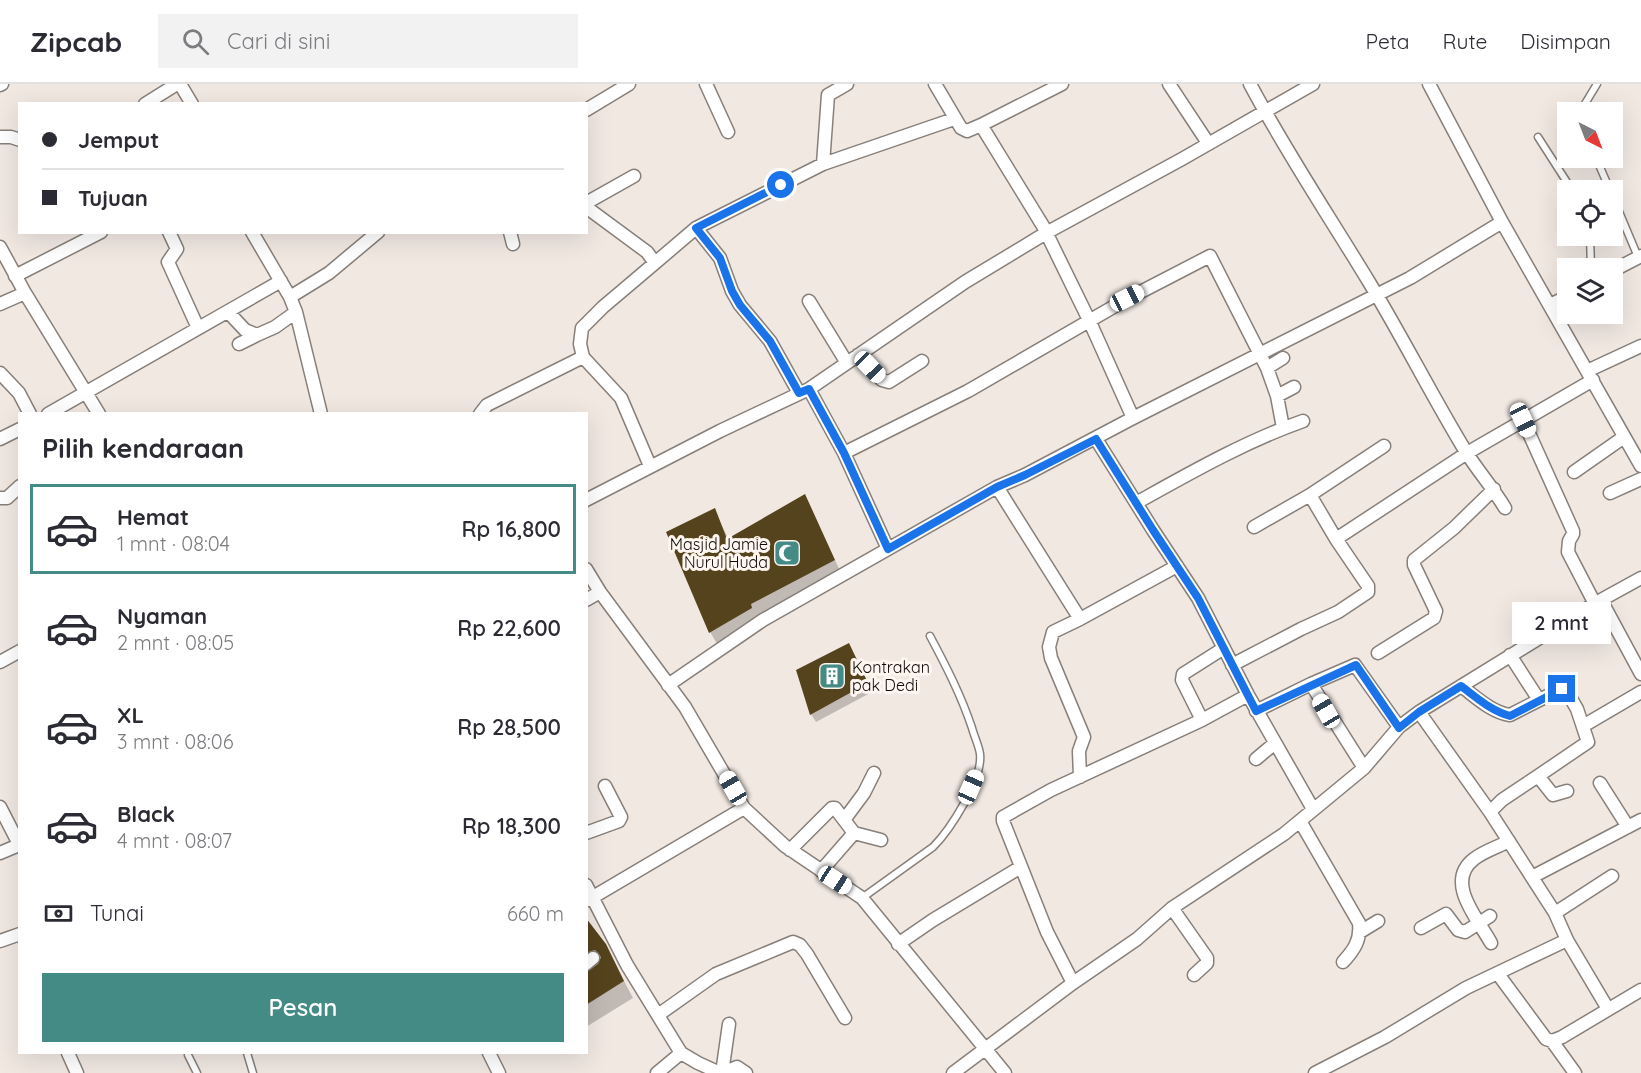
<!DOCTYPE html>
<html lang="id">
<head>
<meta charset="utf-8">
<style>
  body { margin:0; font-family:Quicksand,sans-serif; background:#f2f2f3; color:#2b2b33; height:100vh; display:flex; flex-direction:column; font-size:22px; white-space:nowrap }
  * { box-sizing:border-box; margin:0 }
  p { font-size:20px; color:#7c7c81 }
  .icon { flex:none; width:33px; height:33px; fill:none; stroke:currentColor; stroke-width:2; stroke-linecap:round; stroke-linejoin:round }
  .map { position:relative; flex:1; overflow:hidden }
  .sheet { position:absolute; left:18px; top:328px; width:570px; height:642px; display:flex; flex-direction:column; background:#fff; border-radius:0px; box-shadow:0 6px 24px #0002 }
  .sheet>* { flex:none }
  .guide { position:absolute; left:18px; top:18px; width:570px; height:132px; border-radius:0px; box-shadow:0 6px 24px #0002; display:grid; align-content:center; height:132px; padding:0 24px; background:#fff }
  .needle { width:39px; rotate:138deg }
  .buttons { position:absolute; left:1557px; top:18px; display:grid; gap:12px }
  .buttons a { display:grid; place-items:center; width:66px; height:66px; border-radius:0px; background:#fff; box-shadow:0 6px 24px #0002; font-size:30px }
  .end { position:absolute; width:27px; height:27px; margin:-14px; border:8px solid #1a73e8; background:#fff; box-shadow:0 0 0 3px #fff }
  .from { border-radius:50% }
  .bubble { position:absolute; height:42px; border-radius:0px; background:#fff; box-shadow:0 6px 24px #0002; font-size:20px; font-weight:600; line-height:42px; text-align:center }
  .car { position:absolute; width:18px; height:36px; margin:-18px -9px; border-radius:8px; box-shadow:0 0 4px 2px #0007; background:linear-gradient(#fff 24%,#345 0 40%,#fff 0 76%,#345 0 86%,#fff 0) }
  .guide b { display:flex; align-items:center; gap:21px; height:57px; font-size:22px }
  .guide b+b { border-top:2px solid #e1e1e2 }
  .guide i { width:15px; height:15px; background:#2b2b33 }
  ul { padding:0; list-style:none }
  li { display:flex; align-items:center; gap:18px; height:90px; margin:0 12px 9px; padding:0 12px; border:3px solid transparent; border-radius:0px }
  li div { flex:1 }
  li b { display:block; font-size:22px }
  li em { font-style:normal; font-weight:600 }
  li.selected { border-color:#458b85 }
  li>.icon { width:54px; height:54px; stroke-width:1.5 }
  h2 { padding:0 24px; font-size:27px; line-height:72px }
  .pay { display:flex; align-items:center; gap:15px; height:66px; padding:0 24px; font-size:22px }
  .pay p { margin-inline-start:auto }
  .primary-button { display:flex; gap:12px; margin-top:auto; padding:12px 24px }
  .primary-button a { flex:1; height:69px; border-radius:0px; background:#458b85; color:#fff; font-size:24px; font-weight:600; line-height:69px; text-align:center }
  header { display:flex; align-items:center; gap:36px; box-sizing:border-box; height:84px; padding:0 30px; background:#fff; border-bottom:2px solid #e1e1e2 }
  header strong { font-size:28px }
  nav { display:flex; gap:33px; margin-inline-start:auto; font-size:21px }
  .search { width:420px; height:54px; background:#f2f2f3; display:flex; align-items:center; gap:15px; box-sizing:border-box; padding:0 21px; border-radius:0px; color:#7c7c81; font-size:22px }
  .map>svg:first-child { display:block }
  .shadow { fill:#0003 }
  .building { fill:#55431d }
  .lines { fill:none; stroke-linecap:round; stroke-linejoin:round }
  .lane-casing { stroke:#877f79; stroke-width:9 }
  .street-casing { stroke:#877f79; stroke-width:15 }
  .lane { stroke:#fff; stroke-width:6 }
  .street { stroke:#fff; stroke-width:12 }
  .route { stroke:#1a73e8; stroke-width:8 }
  .labels { text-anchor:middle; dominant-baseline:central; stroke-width:6; stroke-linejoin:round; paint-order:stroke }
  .poi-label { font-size:16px; fill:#0e0b09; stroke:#fef6ef; text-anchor:end }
</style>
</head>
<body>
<header>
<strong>Zipcab</strong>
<div class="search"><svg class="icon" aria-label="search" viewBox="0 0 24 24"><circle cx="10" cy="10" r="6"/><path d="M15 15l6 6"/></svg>Cari di sini</div>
<nav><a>Peta</a><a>Rute</a><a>Disimpan</a></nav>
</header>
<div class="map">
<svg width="1641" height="989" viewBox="0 0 1641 989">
  <rect width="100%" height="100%" fill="#f1e8e2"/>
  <path class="shadow" d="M714 426 729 456 812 427 842 491 719 563 710 548Z
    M853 569 872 608 816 638 811 630Z
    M586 841 605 861 633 914 586 943Z"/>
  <path class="building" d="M805 410 835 476 751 520 752 524 709 549 666 448 715 424 727 455Z
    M849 559 868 599 810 631 796 586Z
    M586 834 606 860 624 897 586 921V888L598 880 601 873 595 866 586 869Z"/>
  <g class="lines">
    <defs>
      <path id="lane" d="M1580 28 1597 0
        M1538 53 1572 106
        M1596 74 1610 106
        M1612 111 1638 173
        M1590 152 1591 184
        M862 814 933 763C950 746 983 695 980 670 979 662 974 652 972 644 961 611 946 582 930 552
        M247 969 253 989
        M188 971 197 989"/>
      <path id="street" d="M180 0 192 20
        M706 0 728 48
        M935 0 961 44 967 47 981 41 1043 142 1089 236 1133 334
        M1169 0 1208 59
        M1250 0C1286 68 1329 132 1369 198 1403 254 1432 312 1466 368 1478 387 1493 404 1505 424
        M1429 0 1502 138 1641 382
        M0 1 2 0
        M145 20 177 0
        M586 26 629 0
        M981 41 1062 0
        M0 53H11L20 56
        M823 80 954 35
        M586 119 634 92
        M586 123 647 168 655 179 696 144 823 80 828 11 847 0
        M696 144 720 174 732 207 740 221 770 257 799 309
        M169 148 177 165 168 178 198 244
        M252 148 290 213 296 228 321 330
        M510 148 513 160
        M0 163 25 209 99 330
        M1612 187 1641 172
        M15 192 101 148
        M290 213 329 189 378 148
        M809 217 847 279
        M0 220 25 209
        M1550 221 1568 212
        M229 229 245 246 257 251 275 243 296 228
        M239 260 257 251
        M858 271 882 296 889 298 922 277
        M1267 284 1283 274
        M1587 287 1641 262
        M0 289 19 309 30 330
        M809 305 844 369 888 465
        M1277 312 1283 344
        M48 330 281 197
        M480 330 487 321 583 273
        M1523 336 1573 447V450L1569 457 1568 468 1595 520
        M0 355 20 345
        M1096 355 1153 446 1198 514 1248 611 1313 725
        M844 369 968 307 1127 215 1210 172 1267 284 1277 312 1294 303
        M650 382 621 314 583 273 580 260 582 244 603 223 655 179
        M1574 388 1624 353
        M997 403 1080 535 1053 548 1049 563 1051 574 1084 653 1079 667 1080 693
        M1610 409 1641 395
        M1310 411 1384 362
        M0 414H7L20 402
        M586 416 720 347 809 305 965 198 1046 149 1182 75 1313 0
        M1136 419C1190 389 1244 358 1303 337
        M1336 455 1467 369 1593 296
        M586 485 600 508 685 623 744 724 785 762 862 814 1005 989
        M586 516 600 508
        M1601 516 1641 590
        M1080 535 1177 482
        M1378 569 1434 534 1436 527 1414 481V476L1454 444 1494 405
        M1510 571 1539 616
        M0 578 20 567
        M1232 581 1301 545 1338 528 1368 508V502L1336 455 1310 411 1254 443
        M668 601 763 536 997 403 1025 391 1133 334 1410 194 1502 138
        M1461 602C1476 613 1491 628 1510 631L1559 606H1566L1577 625 1588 658 1538 692
        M1256 627 1311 600
        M1419 628 1490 728 1555 829
        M1202 636 1182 596 1183 590 1224 564
        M1583 642 1641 608
        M1256 675 1275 659
        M1364 684 1311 600 1355 581 1399 643
        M1600 699 1628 743
        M0 723 20 762
        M1490 728 1502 716 1538 692 1553 711 1567 707
        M844 736 864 709 874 689
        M1300 737 1359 839C1361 856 1354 866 1343 878
        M586 749 619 737 621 733 605 702
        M790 766 832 724H835L854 749
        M0 769 19 761
        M821 787 854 749 881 756
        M1532 793 1641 736
        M586 801 627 881 681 969 657 989
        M588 816 744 724
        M1172 824 1207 874V879L1194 891
        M1421 844 1446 830 1458 846 1465 848 1490 832
        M1360 848 1378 837
        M0 857 20 850
        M1491 859C1478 835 1444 798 1474 775 1484 767 1498 763 1509 757
        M898 860 933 836 1021 783
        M586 880 593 874
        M1498 890 1546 955 1552 957 1562 953 1641 906
        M1073 899 1047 848 1003 737V733L1051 706 1202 636 1248 611
        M1608 925 1567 856 1555 829 1612 792
        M658 931 716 890 793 858 800 861 807 870 845 934
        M1552 957 1575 989
        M68 969 77 989
        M489 969 499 989
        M681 969 698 979 720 989
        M722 989 729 940
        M723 989 737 983 746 989
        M953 989 1073 899 1137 855 1172 824 1284 750 1364 684 1399 643 1419 628 1601 516 1641 494
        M1315 989 1385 953 1466 904 1567 856"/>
    </defs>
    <use href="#lane" class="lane-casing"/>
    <use href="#street" class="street-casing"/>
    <use href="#lane" class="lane"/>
    <use href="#street" class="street"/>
  </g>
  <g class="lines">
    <path class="route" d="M781 101 696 144 720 174 732 207 740 221 770 257 799 309 809 305 844 369 888 465 997 403 1025 391 1096 355 1153 446 1198 514 1256 627 1356 581 1399 644 1419 628 1461 602C1476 613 1491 627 1510 632L1562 605"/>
  </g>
  <defs>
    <symbol id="mosque-square" viewBox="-11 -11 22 22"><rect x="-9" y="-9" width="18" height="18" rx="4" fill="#458b85" stroke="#fef6ef"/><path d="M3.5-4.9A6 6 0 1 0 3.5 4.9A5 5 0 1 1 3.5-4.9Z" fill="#fff"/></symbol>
    <symbol id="building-square" viewBox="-11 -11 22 22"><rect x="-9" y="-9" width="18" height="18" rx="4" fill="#458b85" stroke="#fef6ef"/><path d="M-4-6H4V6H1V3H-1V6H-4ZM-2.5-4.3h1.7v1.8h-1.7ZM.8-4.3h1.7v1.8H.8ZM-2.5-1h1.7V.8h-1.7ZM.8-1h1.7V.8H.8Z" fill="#fff"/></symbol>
  </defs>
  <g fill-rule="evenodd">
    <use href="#mosque-square" x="772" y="454" width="30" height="30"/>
    <use href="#building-square" x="817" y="577" width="30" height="30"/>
  </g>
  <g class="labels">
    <g class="poi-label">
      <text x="768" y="460">Masjid Jamie<tspan x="768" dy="18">Nurul Huda</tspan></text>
      <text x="852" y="583" text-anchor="start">Kontrakan<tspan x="852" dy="18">pak Dedi</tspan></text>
    </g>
  </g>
</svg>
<div class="buttons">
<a><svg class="needle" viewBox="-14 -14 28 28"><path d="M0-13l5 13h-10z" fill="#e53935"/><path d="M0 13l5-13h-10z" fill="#7c7c81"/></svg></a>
<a><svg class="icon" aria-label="locate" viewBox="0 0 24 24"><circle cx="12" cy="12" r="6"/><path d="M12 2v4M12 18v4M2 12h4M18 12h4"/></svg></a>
<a><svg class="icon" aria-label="layers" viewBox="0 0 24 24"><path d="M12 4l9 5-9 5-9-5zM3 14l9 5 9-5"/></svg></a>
</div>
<i class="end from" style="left:781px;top:101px"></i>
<i class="end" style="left:1562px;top:605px"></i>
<div class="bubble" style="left:1512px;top:518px;width:99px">2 mnt</div>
<i class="car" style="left:1127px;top:214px;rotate:63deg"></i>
<i class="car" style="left:870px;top:283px;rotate:136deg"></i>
<i class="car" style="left:1523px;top:336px;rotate:155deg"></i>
<i class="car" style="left:1326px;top:627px;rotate:330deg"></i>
<i class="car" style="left:971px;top:703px;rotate:24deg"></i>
<i class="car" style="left:733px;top:704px;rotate:330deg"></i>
<i class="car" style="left:835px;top:796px;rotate:123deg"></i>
<div class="guide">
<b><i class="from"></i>Jemput</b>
<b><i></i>Tujuan</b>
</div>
<section class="sheet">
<h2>Pilih kendaraan</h2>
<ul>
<li class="selected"><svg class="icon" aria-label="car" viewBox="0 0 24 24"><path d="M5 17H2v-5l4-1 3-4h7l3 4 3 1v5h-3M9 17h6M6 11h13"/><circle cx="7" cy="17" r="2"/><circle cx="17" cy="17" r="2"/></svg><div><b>Hemat</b><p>1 mnt · 08:04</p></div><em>Rp 16,800</em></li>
<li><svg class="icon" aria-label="car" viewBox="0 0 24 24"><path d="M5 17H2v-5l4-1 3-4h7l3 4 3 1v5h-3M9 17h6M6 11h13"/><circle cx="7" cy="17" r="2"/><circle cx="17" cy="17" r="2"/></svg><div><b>Nyaman</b><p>2 mnt · 08:05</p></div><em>Rp 22,600</em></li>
<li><svg class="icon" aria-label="car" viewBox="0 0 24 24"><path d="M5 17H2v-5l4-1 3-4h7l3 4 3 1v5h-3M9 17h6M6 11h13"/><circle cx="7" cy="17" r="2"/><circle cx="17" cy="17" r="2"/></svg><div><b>XL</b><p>3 mnt · 08:06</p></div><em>Rp 28,500</em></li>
<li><svg class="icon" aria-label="car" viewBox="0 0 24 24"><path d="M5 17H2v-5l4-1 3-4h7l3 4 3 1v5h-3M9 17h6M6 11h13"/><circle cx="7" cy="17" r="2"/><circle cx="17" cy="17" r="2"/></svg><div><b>Black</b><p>4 mnt · 08:07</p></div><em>Rp 18,300</em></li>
</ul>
<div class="pay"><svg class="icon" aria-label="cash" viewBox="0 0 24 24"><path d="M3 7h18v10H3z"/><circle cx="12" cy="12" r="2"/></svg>Tunai<p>660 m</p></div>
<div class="primary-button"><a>Pesan</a></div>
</section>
</div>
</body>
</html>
